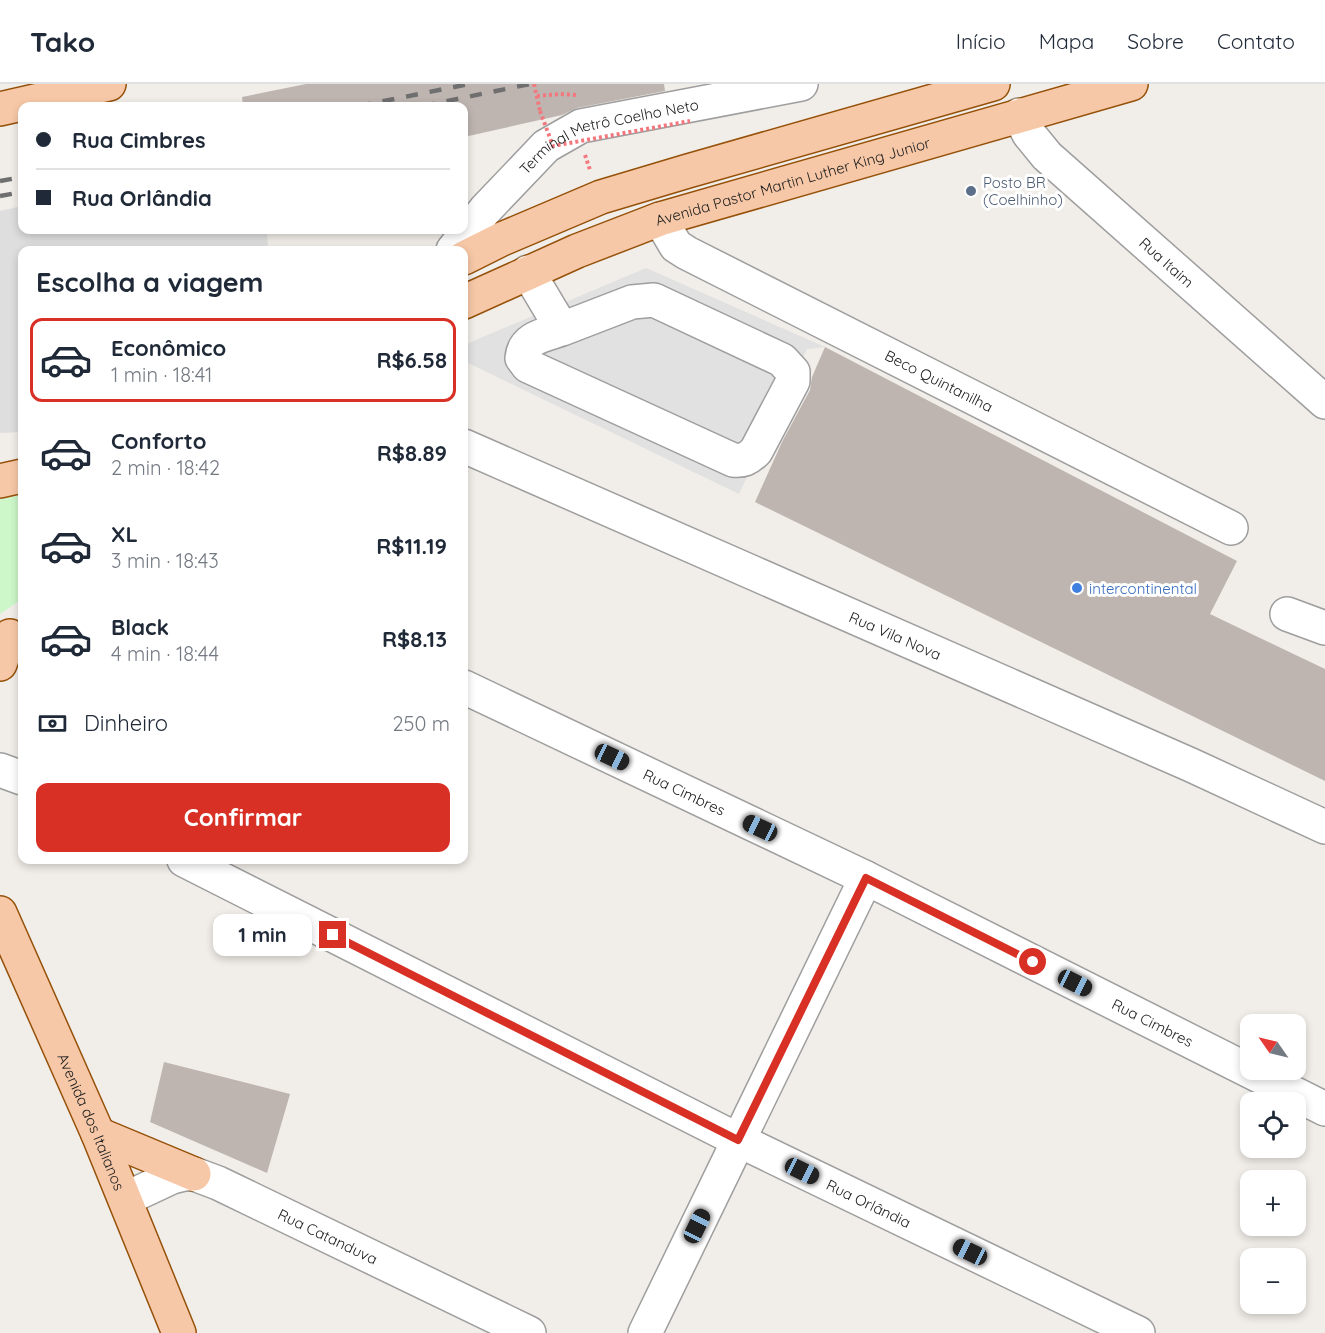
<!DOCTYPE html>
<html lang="pt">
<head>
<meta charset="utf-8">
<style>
  body { margin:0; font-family:Quicksand,sans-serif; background:#f6f6f7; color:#1f2937; height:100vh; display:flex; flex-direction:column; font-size:22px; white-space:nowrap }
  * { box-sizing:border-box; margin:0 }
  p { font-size:20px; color:#747a83 }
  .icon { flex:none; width:33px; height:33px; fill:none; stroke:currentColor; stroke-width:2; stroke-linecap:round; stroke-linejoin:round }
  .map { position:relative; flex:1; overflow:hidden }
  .drawer { position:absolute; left:18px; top:162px; width:450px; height:618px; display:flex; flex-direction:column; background:#fff; border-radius:12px; box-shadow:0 3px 9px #0003 }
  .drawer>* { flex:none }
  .banner { position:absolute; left:18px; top:18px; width:450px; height:132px; border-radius:12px; box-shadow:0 3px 9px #0003; display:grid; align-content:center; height:132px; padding:0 18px; background:#fff }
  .needle { width:39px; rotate:304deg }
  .fabs { position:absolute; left:1240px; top:930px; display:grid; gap:12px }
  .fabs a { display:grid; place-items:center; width:66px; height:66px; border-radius:12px; background:#fff; box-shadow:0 3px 9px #0003; font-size:30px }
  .end { position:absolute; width:27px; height:27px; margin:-14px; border:8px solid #d93025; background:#fff; box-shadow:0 0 0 3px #fff }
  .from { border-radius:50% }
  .bubble { position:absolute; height:42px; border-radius:12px; background:#fff; box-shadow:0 3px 9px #0003; font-size:20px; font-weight:700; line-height:42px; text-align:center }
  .car { position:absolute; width:18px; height:36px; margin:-18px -9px; border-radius:8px; box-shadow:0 0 4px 2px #0007; background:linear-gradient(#222 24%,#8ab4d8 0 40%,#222 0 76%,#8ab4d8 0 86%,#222 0) }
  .banner b { display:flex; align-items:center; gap:21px; height:57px; font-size:22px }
  .banner b+b { border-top:2px solid #e0e1e3 }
  .banner i { width:15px; height:15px; background:#1f2937 }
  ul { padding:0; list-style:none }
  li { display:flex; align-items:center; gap:18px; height:84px; margin:0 12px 9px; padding:0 6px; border:3px solid transparent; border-radius:12px }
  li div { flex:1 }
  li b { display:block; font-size:22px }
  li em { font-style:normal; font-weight:700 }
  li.on { border-color:#d93025 }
  li>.icon { width:54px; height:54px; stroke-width:1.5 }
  h2 { padding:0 18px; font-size:27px; line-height:72px }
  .pay { display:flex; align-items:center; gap:15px; height:66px; padding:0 18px; font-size:22px }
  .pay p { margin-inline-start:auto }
  .action { display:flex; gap:12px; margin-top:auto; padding:12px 18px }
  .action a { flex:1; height:69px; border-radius:12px; background:#d93025; color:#fff; font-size:24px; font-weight:700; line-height:69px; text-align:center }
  header { display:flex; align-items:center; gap:36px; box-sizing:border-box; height:84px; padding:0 30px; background:#fff; border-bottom:2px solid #e0e1e3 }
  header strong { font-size:28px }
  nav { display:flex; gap:33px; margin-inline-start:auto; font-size:21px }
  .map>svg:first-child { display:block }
  .residential { fill:#dfdede }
  .park { fill:#cdf7c9 }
  .parking { fill:#e1e1e1 }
  .building { fill:#beb5b1 }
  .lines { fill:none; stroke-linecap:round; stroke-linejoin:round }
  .minor-casing { stroke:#9e9e9e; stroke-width:36 }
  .major-casing { stroke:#955109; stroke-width:36 }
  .path { stroke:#f2787e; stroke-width:4; stroke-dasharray:3 3; stroke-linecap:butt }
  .minor { stroke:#fff; stroke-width:33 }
  .major { stroke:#f7c8a7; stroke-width:33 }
  .rail { stroke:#6f6f6f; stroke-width:4.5; stroke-dasharray:12 12; stroke-linecap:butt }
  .path-bridge { stroke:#f2787e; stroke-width:4; stroke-dasharray:3 3; stroke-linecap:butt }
  .route { stroke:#d93025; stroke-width:8 }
  .service-dot { fill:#5c6f8a; stroke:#fff; stroke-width:2 }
  .shop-dot { fill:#3f7fe0; stroke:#fff; stroke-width:2 }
  .labels { text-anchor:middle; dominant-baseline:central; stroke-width:6; stroke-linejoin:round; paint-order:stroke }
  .street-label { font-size:15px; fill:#212121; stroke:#fff }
  .service-label { font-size:15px; fill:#4e5e75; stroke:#fff; text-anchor:start }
  .shop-label { font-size:15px; fill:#366cbe; stroke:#fff; text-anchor:start }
</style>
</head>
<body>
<header>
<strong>Tako</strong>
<nav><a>Início</a><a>Mapa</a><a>Sobre</a><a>Contato</a></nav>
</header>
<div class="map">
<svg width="1325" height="1249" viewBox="0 0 1325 1249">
  <rect width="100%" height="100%" fill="#f1ede8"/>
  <path class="residential" d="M22 122V146H267L268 166H22V348L0 349V127Z"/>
  <path class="park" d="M22 411V515L0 530V415Z"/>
  <path class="parking" d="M646 184 825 263 807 265 739 410 464 277V261Z"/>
  <path class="building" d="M306 0H664L665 7 577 24 562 31 464 53V22H243L242 13Z
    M825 263 1237 477 1210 530 1325 585V697L755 418 782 358 810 306 812 293Z
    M164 978 290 1010 267 1089 150 1038Z"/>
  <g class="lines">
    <defs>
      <g id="minor">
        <path id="s1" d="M1019 31 1029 50 1047 72 1325 318"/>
        <path id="s2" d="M660 135 676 162 687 169 1231 444"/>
        <path id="s3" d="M453 166 485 126 546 62 581 42 801 0"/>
        <path d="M528 188 562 245C545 251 524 253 522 274L528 282 733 376C743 377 748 375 756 367L793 297V288L782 276 654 216 632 218 562 245"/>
        <path id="s4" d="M464 362 1191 681 1325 743"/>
        <path d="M1287 530 1325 544"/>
        <path id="s5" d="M464 603 866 794 1325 1025"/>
        <path d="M0 686 22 694"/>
        <path id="s6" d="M184 776 738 1056 1138 1249"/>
        <path id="s7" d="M125 1115 172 1093 184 1090H194L218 1099 529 1249"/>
        <path d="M645 1249 866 794"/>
      </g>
      <g id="major">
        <path d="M0 25 109 0"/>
        <path d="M464 174 502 155 601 113 688 87 993 0"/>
        <path id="s8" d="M464 218 577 167 660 135 1131 0"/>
        <path d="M0 397 22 392"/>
        <path d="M0 580 10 552"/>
        <path id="s9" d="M0 829 98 1050 179 1249"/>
        <path d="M98 1050 194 1090"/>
      </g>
    </defs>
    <use href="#minor" class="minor-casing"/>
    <use href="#major" class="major-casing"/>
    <path class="path" d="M534 0 540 27
      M537 12 560 10 576 11
      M585 71 590 86"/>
    <use href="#minor" class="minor"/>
    <use href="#major" class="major"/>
    <path class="rail" d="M359 22 469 0
      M423 22 530 0
      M0 97 22 93
      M0 112 22 108"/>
    <path class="path-bridge" d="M540 27 553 62 690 37"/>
  </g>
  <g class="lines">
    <path class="route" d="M333 851 738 1056 866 794 1033 878"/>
  </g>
  <circle class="service-dot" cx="971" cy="107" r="6"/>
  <circle class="shop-dot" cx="1077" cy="504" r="6"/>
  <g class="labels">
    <g class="street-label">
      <text stroke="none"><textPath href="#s3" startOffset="202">Terminal Metrô Coelho Neto</textPath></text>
      <text stroke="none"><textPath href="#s8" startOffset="351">Avenida Pastor Martin Luther King Junior</textPath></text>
      <text stroke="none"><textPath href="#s1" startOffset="210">Rua Itaim</textPath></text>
      <text stroke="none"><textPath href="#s2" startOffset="327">Beco Quintanilha</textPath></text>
      <text stroke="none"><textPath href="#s4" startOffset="471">Rua Vila Nova</textPath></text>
      <text stroke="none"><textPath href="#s5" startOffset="244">Rua Cimbres</textPath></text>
      <text stroke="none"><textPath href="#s5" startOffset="766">Rua Cimbres</textPath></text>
      <text stroke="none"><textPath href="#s9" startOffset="228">Avenida dos Italianos</textPath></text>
      <text stroke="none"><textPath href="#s6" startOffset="766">Rua Orlândia</textPath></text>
      <text stroke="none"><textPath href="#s7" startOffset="222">Rua Catanduva</textPath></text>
    </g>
    <g class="service-label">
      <text x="983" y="98">Posto BR<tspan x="983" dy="17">(Coelhinho)</tspan></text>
    </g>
    <g class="shop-label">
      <text x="1089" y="504">intercontinental</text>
    </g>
  </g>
</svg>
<div class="fabs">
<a><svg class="needle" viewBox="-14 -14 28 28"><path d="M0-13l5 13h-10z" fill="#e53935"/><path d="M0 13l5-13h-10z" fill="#747a83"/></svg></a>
<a><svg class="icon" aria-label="locate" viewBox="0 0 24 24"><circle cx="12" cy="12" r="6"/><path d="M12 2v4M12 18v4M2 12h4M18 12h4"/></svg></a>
<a>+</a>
<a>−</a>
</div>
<i class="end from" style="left:1033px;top:878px"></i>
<i class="end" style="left:333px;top:851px"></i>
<div class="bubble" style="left:213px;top:830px;width:99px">1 min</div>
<i class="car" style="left:612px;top:673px;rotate:115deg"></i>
<i class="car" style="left:760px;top:744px;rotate:295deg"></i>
<i class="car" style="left:1075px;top:899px;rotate:117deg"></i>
<i class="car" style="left:802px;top:1087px;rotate:116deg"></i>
<i class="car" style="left:697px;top:1142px;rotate:26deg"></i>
<i class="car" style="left:970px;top:1168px;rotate:296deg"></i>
<div class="banner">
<b><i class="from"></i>Rua Cimbres</b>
<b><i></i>Rua Orlândia</b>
</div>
<section class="drawer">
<h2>Escolha a viagem</h2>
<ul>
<li class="on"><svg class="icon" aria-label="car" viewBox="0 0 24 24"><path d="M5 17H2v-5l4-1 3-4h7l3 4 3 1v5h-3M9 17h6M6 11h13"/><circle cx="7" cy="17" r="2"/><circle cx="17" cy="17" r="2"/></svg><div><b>Econômico</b><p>1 min · 18:41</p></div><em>R$6.58</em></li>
<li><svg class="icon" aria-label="car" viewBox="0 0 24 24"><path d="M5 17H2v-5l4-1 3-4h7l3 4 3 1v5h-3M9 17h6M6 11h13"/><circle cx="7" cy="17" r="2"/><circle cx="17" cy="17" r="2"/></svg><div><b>Conforto</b><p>2 min · 18:42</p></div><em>R$8.89</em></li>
<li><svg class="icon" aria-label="car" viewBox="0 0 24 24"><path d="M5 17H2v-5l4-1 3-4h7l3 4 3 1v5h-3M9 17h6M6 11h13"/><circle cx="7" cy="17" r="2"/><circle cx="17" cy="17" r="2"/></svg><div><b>XL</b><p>3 min · 18:43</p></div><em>R$11.19</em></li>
<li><svg class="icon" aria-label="car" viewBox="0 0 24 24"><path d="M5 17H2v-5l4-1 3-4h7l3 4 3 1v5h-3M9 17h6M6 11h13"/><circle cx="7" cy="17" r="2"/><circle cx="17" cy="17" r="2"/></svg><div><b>Black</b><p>4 min · 18:44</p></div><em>R$8.13</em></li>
</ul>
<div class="pay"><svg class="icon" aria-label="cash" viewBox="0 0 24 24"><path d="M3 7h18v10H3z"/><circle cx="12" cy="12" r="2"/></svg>Dinheiro<p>250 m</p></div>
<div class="action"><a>Confirmar</a></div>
</section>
</div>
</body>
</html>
